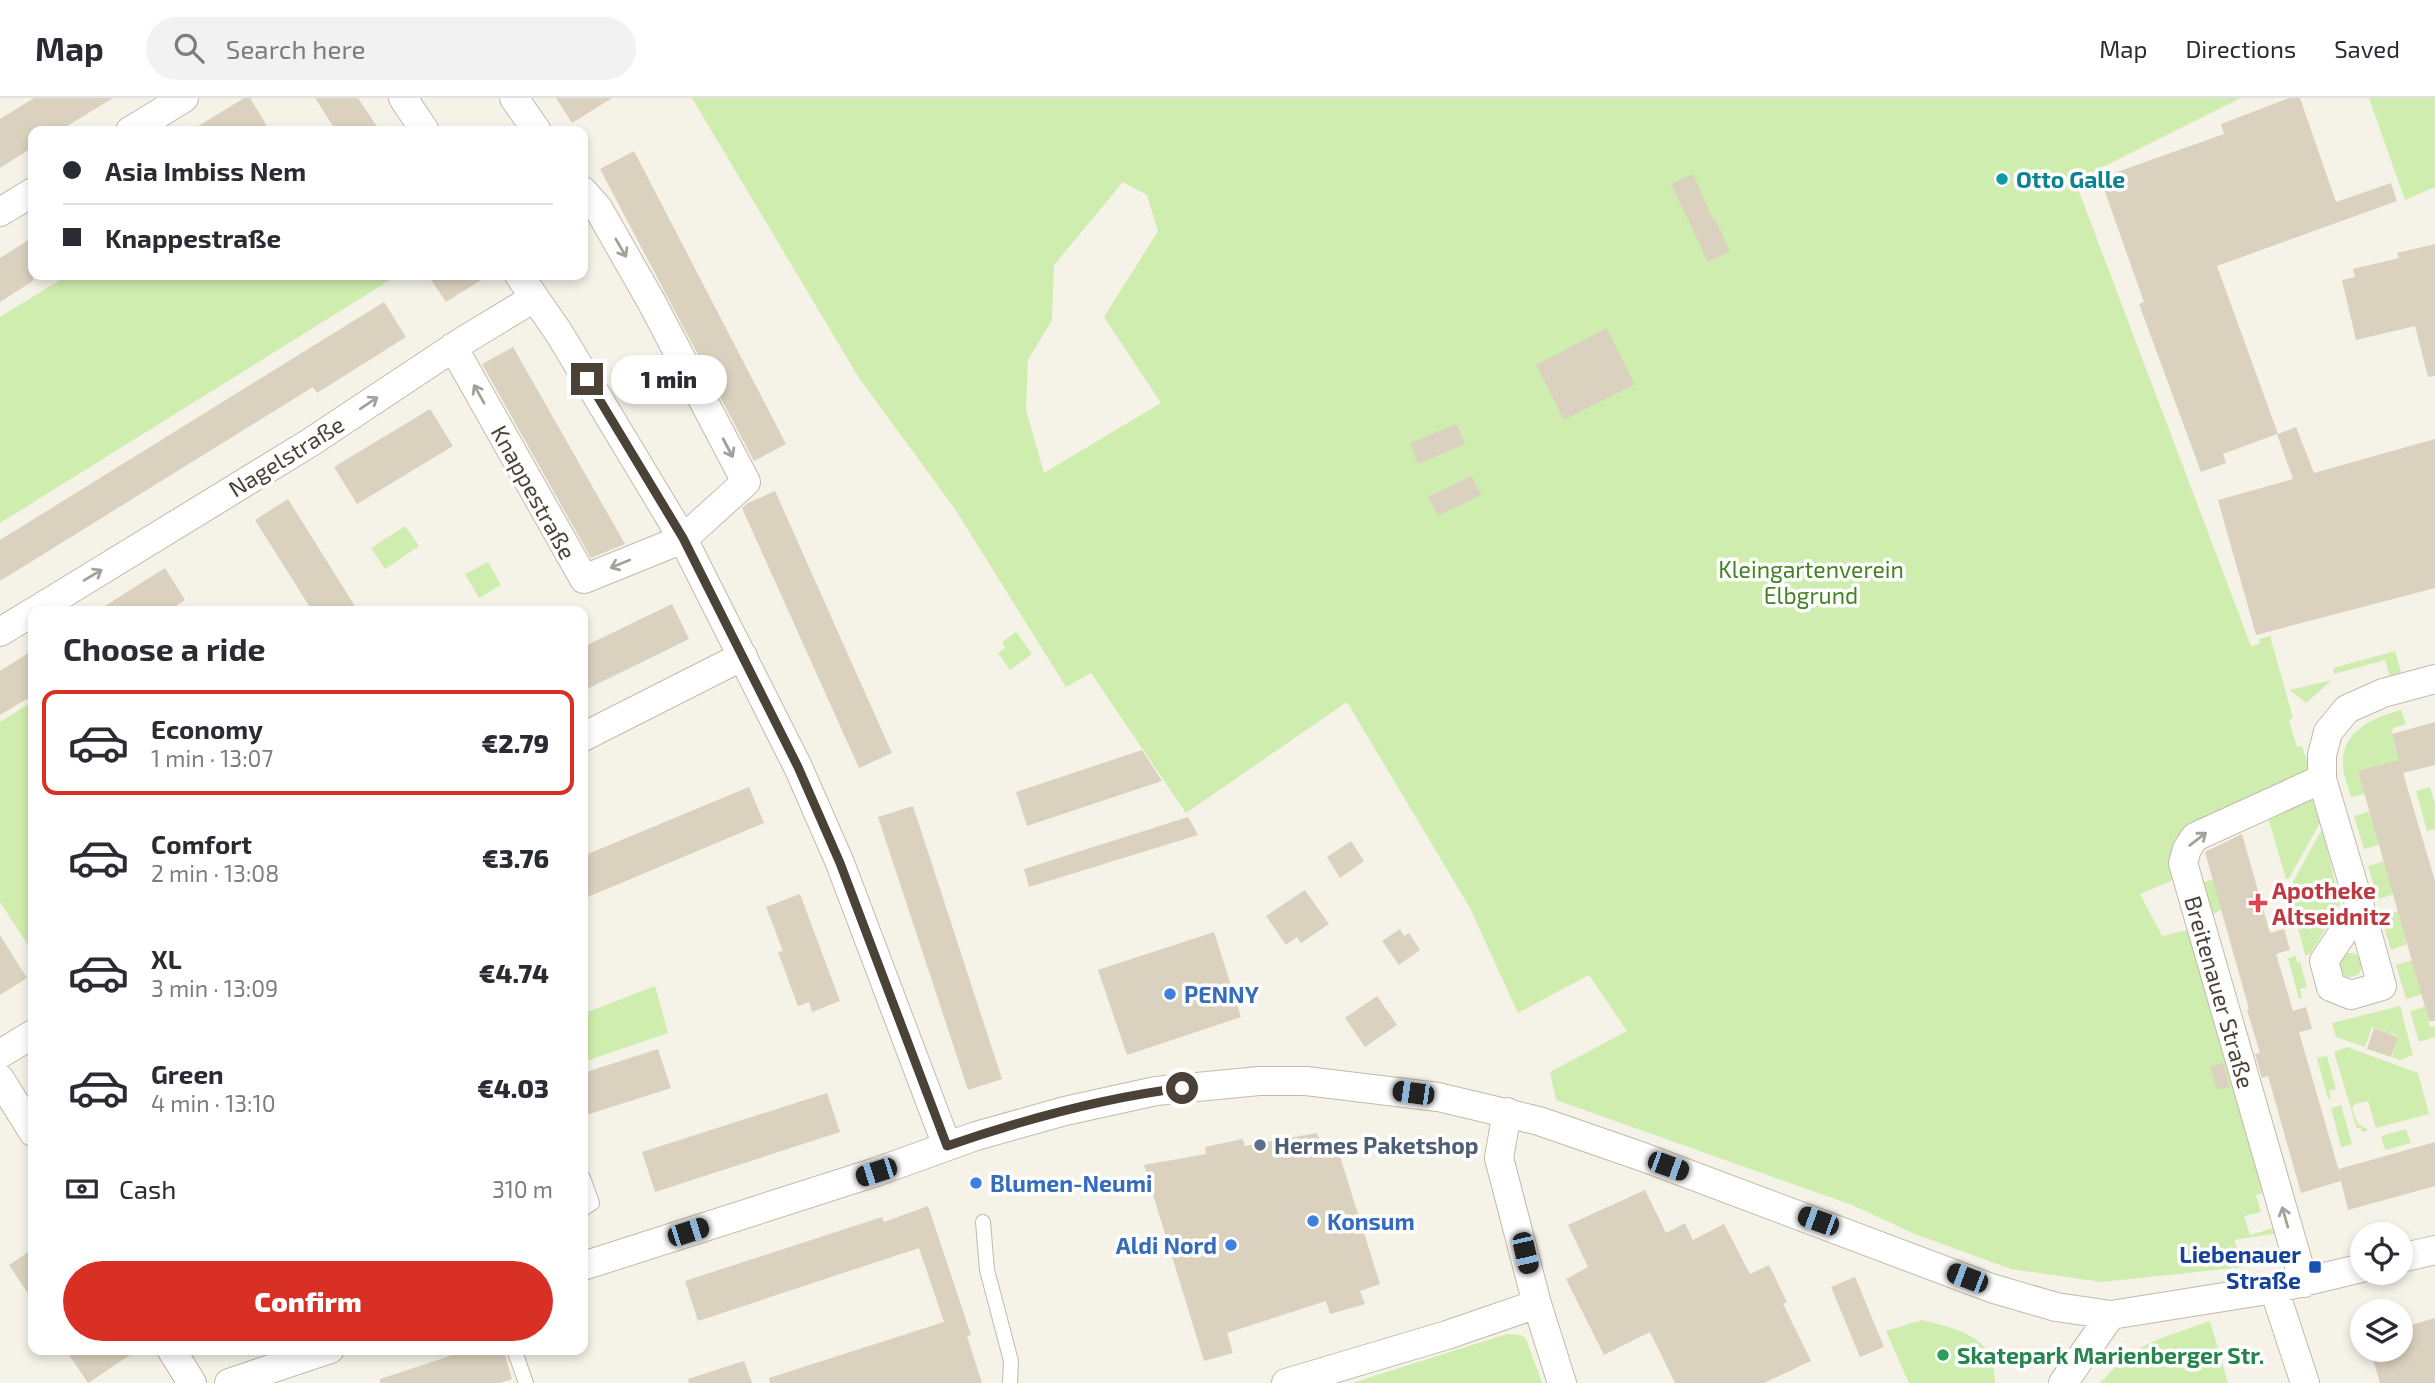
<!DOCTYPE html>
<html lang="en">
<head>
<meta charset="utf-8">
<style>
  body { margin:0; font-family:"Exo 2",sans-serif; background:#f2f2f3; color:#2b2b33; height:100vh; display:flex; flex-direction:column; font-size:26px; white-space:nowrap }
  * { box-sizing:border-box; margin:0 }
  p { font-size:23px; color:#7c7c81 }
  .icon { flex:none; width:38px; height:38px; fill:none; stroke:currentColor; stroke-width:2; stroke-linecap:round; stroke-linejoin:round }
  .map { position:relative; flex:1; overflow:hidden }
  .details { position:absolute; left:28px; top:508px; width:560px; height:749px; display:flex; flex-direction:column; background:#fff; border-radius:14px; box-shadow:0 4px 10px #0003 }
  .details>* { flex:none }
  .banner { position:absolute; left:28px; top:28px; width:560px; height:154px; border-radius:14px; box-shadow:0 4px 10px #0003; display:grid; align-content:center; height:154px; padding:0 35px; background:#fff }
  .fabs { position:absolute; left:2350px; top:1124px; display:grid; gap:14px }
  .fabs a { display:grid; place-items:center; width:63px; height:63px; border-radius:50%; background:#fff; box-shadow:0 4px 10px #0003; font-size:35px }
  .end { position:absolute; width:32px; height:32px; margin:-16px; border:9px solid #4a4236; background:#fff; box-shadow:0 0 0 4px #fff }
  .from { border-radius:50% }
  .bubble { position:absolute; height:49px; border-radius:24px; background:#fff; box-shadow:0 4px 10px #0003; font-size:23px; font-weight:800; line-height:49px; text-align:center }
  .car { position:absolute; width:21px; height:42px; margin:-21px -10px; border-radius:9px; box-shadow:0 0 5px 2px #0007; background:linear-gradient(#222 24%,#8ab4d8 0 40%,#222 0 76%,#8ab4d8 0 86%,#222 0) }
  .banner b { display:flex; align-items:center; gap:24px; height:66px; font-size:26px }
  .banner b+b { border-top:2px solid #e1e1e2 }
  .banner i { width:18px; height:18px; background:#2b2b33 }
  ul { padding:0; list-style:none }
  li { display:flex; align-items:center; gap:21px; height:105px; margin:0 14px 10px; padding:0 21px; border:4px solid transparent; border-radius:14px }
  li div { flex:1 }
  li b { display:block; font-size:26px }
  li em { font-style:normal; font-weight:800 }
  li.selected { border-color:#d93025 }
  li>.icon { width:63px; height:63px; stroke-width:1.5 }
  h2 { padding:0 35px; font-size:32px; line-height:84px }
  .pay { display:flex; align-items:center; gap:18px; height:77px; padding:0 35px; font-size:26px }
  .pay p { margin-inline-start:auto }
  .button { display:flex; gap:14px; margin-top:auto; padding:14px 35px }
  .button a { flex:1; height:80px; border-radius:42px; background:#d93025; color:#fff; font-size:28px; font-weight:800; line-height:80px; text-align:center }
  header { display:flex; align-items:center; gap:42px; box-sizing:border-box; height:98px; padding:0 35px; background:#fff; border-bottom:2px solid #e1e1e2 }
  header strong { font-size:33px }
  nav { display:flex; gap:38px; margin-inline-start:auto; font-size:24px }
  .search { width:490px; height:63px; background:#f2f2f3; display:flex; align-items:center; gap:18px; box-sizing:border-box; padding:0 24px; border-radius:38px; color:#7c7c81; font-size:26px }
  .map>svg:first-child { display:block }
  .green { fill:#cfedae; fill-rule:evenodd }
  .building { fill:#dbd1bf }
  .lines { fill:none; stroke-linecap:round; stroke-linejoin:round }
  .service-casing { stroke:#c2baaa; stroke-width:16 }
  .minor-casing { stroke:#c2baaa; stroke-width:30 }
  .service { stroke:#fff; stroke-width:14 }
  .minor { stroke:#fff; stroke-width:28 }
  .oneway { stroke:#a4a09a }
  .route { stroke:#4a4236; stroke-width:9 }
  .culture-dot { fill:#0f9aa8; stroke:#fff; stroke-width:2.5 }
  .health-dot { fill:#e0444e; stroke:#fff; stroke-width:2.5 }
  .shop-dot { fill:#3f7fe0; stroke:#fff; stroke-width:2.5 }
  .service-dot { fill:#5c6f8a; stroke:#fff; stroke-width:2.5 }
  .transit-dot { fill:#1a4fb4; stroke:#fff; stroke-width:2.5 }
  .leisure-dot { fill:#2e9e5b; stroke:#fff; stroke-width:2.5 }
  .labels { text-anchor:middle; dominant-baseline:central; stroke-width:7; stroke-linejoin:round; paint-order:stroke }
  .culture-label { font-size:23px; font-weight:bold; fill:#0d838f; stroke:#fff; text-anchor:start }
  .street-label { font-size:23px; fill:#4a4236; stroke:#fff }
  .park-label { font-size:23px; fill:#458223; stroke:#fff }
  .health-label { font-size:23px; font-weight:bold; fill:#be3a42; stroke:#fff; text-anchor:start }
  .shop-label { font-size:23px; font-weight:bold; fill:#366cbe; stroke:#fff; text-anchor:start }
  .service-label { font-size:23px; font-weight:bold; fill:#4e5e75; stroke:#fff; text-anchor:start }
  .transit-label { font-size:23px; font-weight:bold; fill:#164399; stroke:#fff; text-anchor:end }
  .leisure-label { font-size:23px; font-weight:bold; fill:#27864d; stroke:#fff; text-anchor:start }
</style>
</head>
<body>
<header>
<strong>Map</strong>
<div class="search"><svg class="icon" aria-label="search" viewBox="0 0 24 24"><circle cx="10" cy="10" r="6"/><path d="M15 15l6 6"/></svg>Search here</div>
<nav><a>Map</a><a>Directions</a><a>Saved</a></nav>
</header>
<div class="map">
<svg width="2435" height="1285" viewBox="0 0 2435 1285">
  <rect width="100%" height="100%" fill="#f5f2e8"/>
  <path class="green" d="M692 0H2241L2075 83 2251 548 2260 546 2259 541 2270 538 2293 620 2289 622 2297 649 2302 648 2311 675 2189 735 2181 775 2169 784 2140 796 2162 838 2197 830 2271 1093 2256 1097 2261 1114 2244 1118 2250 1137 2281 1128 2278 1135 2234 1142 2244 1169 2102 1184 2011 1171 1915 1136 1852 1107 1556 1002 1550 974 1627 933 1589 877 1518 915 1470 810 1347 604 1186 715 1091 575 1066 589 955 411 859 280ZM1123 84 1147 97 1158 133 1104 219 1161 305 1044 375 1026 312 1028 262 1052 222 1054 167Z
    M2369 0H2435V89L2405 102Z
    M68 177H398L0 425V219Z
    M405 428 419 448 385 471 371 450Z
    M488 464 501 487 479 500 465 476Z
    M1016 534 1032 556 1010 572 998 555 1005 550 1002 544Z
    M2395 553 2402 578 2391 582 2385 562 2334 576 2333 570Z
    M2332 582 2306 605 2290 592Z
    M33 603V855L0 804V624Z
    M2401 612 2406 626 2393 630 2392 636 2399 662 2365 696 2351 699C2349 690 2343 678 2343 668 2341 632 2373 620 2401 612Z
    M2430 689 2435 706V731L2427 733 2416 693Z
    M2309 694 2321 723 2289 780 2286 781 2267 716Z
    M2371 713 2380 743 2378 747 2364 751 2354 718Z
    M2321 733H2323L2340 806 2310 856 2305 857 2289 794 2295 792 2293 784Z
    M2385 763 2394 793 2392 797 2378 801 2368 768Z
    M2214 781 2222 811 2211 818 2201 785Z
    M2399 813 2407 843 2405 847 2391 852 2381 818Z
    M2338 867a12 12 0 1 1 24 0a12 12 0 1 1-24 0Z
    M2296 858 2297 865 2300 864 2307 889 2300 891 2302 900 2299 901 2288 860Z
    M2413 862 2422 893 2420 897 2406 901 2396 867Z
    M655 888 668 935 583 964V916Z
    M2400 908 2413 957 2400 962 2392 959 2398 938 2372 929 2365 949 2336 939 2332 925Z
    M2425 909 2430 929 2435 928V939L2419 944 2410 913Z
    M2347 949 2418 975 2429 1016 2376 1030 2368 1003 2355 1006 2352 1011 2358 1026 2369 1032 2362 1034 2361 1030 2357 1031 2334 954Z
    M2327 958 2336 991 2329 993 2331 1001H2328L2317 960Z
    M2341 1007 2352 1046 2341 1049 2331 1010Z
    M2406 1031 2411 1045 2385 1052 2381 1038Z
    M1922 1222C1960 1232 1996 1238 1995 1285H1909L1886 1233Z
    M2210 1223 2228 1285H2100L2130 1254 2164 1239Z
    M1507 1236 1521 1237 1526 1241 1542 1285H1352Z"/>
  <path class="building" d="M34 0H113L59 33H33V49L0 70V21Z
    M244 0H250L270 33H190Z
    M315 0H358L380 33H336Z
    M556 0H612L572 25Z
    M2289 0H2300L2336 104 2391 85 2397 103 2217 168 2278 336 2296 329 2314 375 2435 341V490L2256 537 2218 402 2293 381 2277 336 2223 356 2226 365 2201 374 2139 206 2144 204 2100 80 2224 36 2221 26Z
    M634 53 786 346 754 363 600 71Z
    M1693 76 1713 122 1715 121 1730 153 1708 164 1671 86Z
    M33 139V183L0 204V160Z
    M2435 146V278L2428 279 2415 228 2356 242 2342 182 2355 179 2353 171 2399 160 2397 155Z
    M428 177H489L446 204Z
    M384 204 406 239 317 295 313 289 0 483V442Z
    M1607 230 1635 286 1564 322 1536 267Z
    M513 249 625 446 591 460 482 266Z
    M430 311 453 348 357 406 334 369Z
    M1456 326 1465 346 1418 366 1410 345Z
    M1471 378 1481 397 1438 418 1428 399Z
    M775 393 892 655 859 670 742 410 748 405Z
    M288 401 358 513H312L301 495 255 422Z
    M165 470 185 502 169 513H97Z
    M672 506 689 541 583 593V549Z
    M33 552V597L0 617V573Z
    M2435 624V667L2403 675 2435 783V923H2429L2358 673 2399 662 2392 636Z
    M1142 652 1162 683 1027 728 1016 694Z
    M749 689 764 725 583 801V758Z
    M913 708 1002 981 968 992 878 719Z
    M1188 719 1198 737 1029 789 1024 771Z
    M2242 736 2270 835 2284 831 2290 852 2276 856 2293 913 2306 909 2312 931 2299 934 2341 1080 2339 1071 2435 1044V1088L2348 1112 2341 1083 2301 1095 2268 978 2262 980 2255 956 2260 955 2247 912 2249 911 2205 754Z
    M1351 743 1364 763 1340 780 1327 759Z
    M1305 792 1329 826 1301 845 1297 839 1286 847 1266 818Z
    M800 796 840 903 812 914 809 904 798 908 778 854 783 853 766 809Z
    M1400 831 1404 838 1409 835 1420 852 1399 867 1382 843Z
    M1214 834 1241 919 1127 957 1098 872Z
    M0 837 27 880 0 897Z
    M1377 898 1397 927 1365 949 1345 920Z
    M2374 930 2398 939 2391 959 2367 951Z
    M658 951 671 990 583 1018V975Z
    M2223 965 2230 989 2217 992 2210 969Z
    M827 995 840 1034 655 1094 642 1054Z
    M1317 1035 1324 1056 1338 1052 1380 1186 1360 1193 1365 1206 1330 1216 1326 1203 1227 1235 1233 1255 1204 1263 1144 1067 1206 1056 1205 1049 1243 1041 1244 1048Z
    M1645 1092 1666 1135 1685 1125 1693 1142 1724 1126 1750 1176 1769 1167 1787 1204 1783 1206 1811 1263 1764 1285H1675L1650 1234 1604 1257 1566 1181 1588 1169 1568 1127Z
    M928 1108 971 1237 967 1238 982 1285H770L769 1280 944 1224 919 1150 698 1223 685 1183 882 1119 884 1124Z
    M33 1151V1203L9 1167Z
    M1855 1179 1884 1249 1860 1259 1831 1189Z
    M2435 1220V1285H2380L2370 1251H2401V1230Z
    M65 1251H139L88 1285Z
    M471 1251H503L512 1281 500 1285H380V1281Z
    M744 1263 752 1285H689L688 1281Z"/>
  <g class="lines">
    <defs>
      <path id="service" d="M583 1080 592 1105 583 1111
        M983 1124 987 1172 1011 1263 1010 1285
        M514 1251 526 1285"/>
      <path id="minor" d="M403 0 425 33
        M514 0 537 33
        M130 33 184 0
        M0 114 33 94
        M519 177 559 235 683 441 798 669 840 765 947 1048
        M453 249 584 481 683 441 746 384 651 203 598 110 583 93
        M35 513 311 344 463 243 534 200
        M0 534 33 514
        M583 639 743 558
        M2360 809 2382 888 2351 897 2331 889 2324 863 2360 809 2322 681V657L2328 634 2347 611 2383 595 2435 581
        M0 956 33 936
        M0 981 33 1034
        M1507 1014 1499 1060 1537 1206 1562 1285
        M2401 1160 2435 1152
        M583 1168 876 1074 976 1038 1065 1013 1156 993 1259 983H1306L1438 999 1539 1023 1643 1059 1991 1190 2056 1209 2111 1217 2274 1191 2362 1170
        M2304 1185 2183 765 2187 751 2195 739 2322 681
        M2274 1191 2305 1285
        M171 1251 192 1285
        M229 1285 330 1251
        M1286 1285 1447 1237 1537 1206
        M2063 1285 2111 1217"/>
    </defs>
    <use href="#service" class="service-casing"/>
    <use href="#minor" class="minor-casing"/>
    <use href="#service" class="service"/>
    <use href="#minor" class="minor"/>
  </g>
  <defs><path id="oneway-shaft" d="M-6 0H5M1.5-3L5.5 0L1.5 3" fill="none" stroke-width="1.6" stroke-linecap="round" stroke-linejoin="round" transform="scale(1.75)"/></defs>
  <g class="oneway">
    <use href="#oneway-shaft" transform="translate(621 150) rotate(60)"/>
    <use href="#oneway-shaft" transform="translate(479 296) rotate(-119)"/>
    <use href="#oneway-shaft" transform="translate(369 305) rotate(-34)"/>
    <use href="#oneway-shaft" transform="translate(728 350) rotate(62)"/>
    <use href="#oneway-shaft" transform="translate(620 466) rotate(158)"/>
    <use href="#oneway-shaft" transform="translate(93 477) rotate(-31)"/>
    <use href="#oneway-shaft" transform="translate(2198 741) rotate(-38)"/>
    <use href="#oneway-shaft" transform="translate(2285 1119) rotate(-106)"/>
  </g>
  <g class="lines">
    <path class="route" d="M587 281 683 440 798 669 840 765 947 1048C1022 1022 1102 1000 1182 990"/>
  </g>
  <circle class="culture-dot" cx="2002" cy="81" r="7"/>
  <path class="health-dot" d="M2254.5 794.5h7v7h7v7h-7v7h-7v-7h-7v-7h7z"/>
  <g class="shop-dot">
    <circle cx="1170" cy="896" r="7"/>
    <circle cx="976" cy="1085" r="7"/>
    <circle cx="1313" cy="1123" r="7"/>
    <circle cx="1231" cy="1147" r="7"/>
  </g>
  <circle class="service-dot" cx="1260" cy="1047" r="7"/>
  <rect class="transit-dot" x="2308" y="1162" width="14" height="14" rx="3.5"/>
  <circle class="leisure-dot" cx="1943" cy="1257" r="7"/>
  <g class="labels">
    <g class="culture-label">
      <text x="2016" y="81">Otto Galle</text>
    </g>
    <g class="street-label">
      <text transform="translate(286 358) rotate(-32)">Nagelstraße</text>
      <text transform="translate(534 394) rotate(61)">Knappestraße</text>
      <text transform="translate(2220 894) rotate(74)">Breitenauer Straße</text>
    </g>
    <g class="park-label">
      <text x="1811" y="471">Kleingartenverein<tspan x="1811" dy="26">Elbgrund</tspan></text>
    </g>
    <g class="health-label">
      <text x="2272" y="792">Apotheke<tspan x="2272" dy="26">Altseidnitz</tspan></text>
    </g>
    <g class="shop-label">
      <text x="1184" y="896">PENNY</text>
      <text x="990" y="1085">Blumen-Neumi</text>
      <text x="1327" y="1123">Konsum</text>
      <text x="1217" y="1147" text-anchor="end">Aldi Nord</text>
    </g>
    <g class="service-label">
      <text x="1274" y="1047">Hermes Paketshop</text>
    </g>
    <g class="transit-label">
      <text x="2301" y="1156">Liebenauer<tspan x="2301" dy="26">Straße</tspan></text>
    </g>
    <g class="leisure-label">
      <text x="1957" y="1257">Skatepark Marienberger Str.</text>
    </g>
  </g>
</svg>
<div class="fabs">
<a><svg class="icon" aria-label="locate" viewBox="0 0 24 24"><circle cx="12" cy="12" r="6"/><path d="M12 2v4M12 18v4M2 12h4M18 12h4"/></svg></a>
<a><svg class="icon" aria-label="layers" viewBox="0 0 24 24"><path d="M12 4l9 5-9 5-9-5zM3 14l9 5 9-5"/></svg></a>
</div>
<i class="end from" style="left:1182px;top:990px"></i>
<i class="end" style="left:587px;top:281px"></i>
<div class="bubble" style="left:611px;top:257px;width:116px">1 min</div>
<i class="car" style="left:1413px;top:995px;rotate:278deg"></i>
<i class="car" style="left:1668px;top:1068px;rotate:110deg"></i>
<i class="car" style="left:876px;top:1074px;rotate:252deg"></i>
<i class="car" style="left:1818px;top:1123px;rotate:290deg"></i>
<i class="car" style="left:688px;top:1134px;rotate:72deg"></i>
<i class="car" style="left:1525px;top:1155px;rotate:167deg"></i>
<i class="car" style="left:1967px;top:1180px;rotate:291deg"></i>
<div class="banner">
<b><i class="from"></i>Asia Imbiss Nem</b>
<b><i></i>Knappestraße</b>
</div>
<section class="details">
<h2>Choose a ride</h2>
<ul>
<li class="selected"><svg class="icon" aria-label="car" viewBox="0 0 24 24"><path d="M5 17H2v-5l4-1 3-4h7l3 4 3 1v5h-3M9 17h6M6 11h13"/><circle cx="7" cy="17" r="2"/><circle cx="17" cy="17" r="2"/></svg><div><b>Economy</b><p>1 min · 13:07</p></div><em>€2.79</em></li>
<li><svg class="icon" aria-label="car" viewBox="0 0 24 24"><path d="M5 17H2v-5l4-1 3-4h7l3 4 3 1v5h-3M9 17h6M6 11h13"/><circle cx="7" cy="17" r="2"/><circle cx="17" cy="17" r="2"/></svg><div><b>Comfort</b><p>2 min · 13:08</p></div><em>€3.76</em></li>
<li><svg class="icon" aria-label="car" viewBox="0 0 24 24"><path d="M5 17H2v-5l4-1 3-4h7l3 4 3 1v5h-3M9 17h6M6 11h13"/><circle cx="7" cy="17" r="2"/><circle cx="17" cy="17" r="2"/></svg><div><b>XL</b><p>3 min · 13:09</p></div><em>€4.74</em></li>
<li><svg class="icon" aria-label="car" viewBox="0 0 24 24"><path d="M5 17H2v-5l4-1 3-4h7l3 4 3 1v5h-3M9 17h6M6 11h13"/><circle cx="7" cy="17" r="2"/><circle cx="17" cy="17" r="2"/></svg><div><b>Green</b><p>4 min · 13:10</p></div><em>€4.03</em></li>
</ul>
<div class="pay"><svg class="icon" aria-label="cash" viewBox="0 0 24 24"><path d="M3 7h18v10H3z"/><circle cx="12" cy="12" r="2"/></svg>Cash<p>310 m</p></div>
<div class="button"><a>Confirm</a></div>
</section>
</div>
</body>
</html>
